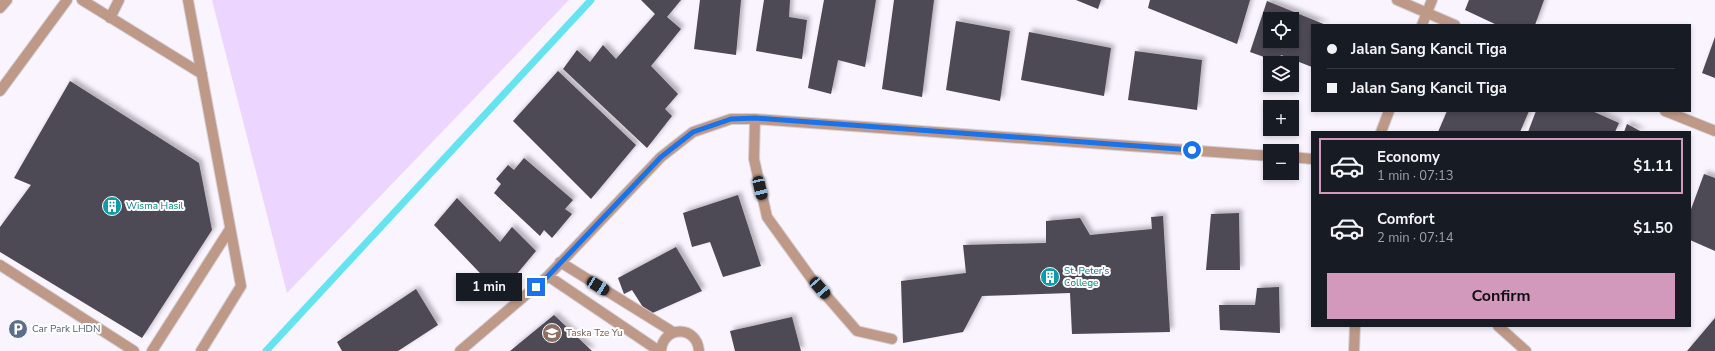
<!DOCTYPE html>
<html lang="en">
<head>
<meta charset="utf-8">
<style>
  body { margin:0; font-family:"Nunito Sans",sans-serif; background:#242831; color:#f1f3f6; height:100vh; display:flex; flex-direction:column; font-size:15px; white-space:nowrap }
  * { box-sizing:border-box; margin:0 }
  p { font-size:13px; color:#9ea1a6 }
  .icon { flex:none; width:22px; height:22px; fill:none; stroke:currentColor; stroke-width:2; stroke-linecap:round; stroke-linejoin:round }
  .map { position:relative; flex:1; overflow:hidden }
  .details { position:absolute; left:1311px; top:131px; width:380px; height:196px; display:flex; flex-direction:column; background:#171b24; border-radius:0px; box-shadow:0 2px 6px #0003 }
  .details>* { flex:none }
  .top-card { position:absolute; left:1311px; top:24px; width:380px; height:88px; border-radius:0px; box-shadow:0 2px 6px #0003; display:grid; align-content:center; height:88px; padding:0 16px; background:#171b24 }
  .fabs { position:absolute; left:1263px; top:12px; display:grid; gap:8px }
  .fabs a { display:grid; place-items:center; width:36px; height:36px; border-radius:0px; background:#171b24; box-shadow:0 2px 6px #0003; font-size:20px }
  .end { position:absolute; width:18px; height:18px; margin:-9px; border:5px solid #1a73e8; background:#fff; box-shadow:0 0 0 2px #fff }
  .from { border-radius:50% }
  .bubble { position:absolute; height:28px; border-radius:0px; background:#171b24; box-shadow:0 2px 6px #0003; font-size:13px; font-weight:700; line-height:28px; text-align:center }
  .car { position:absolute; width:12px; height:24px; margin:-12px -6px; border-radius:5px; box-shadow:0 0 3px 1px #0007; background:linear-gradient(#222 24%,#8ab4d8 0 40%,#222 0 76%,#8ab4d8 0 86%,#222 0) }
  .top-card b { display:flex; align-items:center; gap:14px; height:38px; font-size:15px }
  .top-card b+b { border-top:1px solid #363941 }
  .top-card i { width:10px; height:10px; background:#f1f3f6 }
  ul { padding:7px 0 0; list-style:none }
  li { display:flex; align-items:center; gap:12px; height:56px; margin:0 8px 6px; padding:0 8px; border:2px solid transparent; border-radius:0px }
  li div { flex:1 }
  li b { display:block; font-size:15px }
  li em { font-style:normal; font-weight:700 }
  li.active { border-color:#d299bd }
  li>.icon { width:36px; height:36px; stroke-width:1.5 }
  .action { display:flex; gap:8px; margin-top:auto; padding:8px 16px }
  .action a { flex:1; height:46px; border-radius:0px; background:#d299bd; color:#111; font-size:16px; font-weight:700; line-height:46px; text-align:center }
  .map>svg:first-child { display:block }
  .green { fill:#ecd5ff }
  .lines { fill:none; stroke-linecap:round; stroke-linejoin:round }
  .stream { stroke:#66e3f0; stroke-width:7 }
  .building { fill:#4e4855; fill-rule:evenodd; filter:url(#shadow) }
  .minor-casing { stroke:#d5d1da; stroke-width:12 }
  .minor { stroke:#be9988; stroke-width:10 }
  .route { stroke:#1a73e8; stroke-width:5 }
  .labels { text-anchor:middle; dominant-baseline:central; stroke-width:4; stroke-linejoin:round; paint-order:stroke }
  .culture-label { font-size:10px; fill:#0d838f; stroke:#fff; text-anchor:start }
  .service-label { font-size:10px; fill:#4e5e75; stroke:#fff; text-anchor:start }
  .education-label { font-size:10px; fill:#785e54; stroke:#fff; text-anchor:start }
</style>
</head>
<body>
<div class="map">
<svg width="1715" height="351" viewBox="0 0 1715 351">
  <defs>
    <filter id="shadow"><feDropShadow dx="3.5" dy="-3.5" stdDeviation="2" flood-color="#0004"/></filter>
  </defs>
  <rect width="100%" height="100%" fill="#f9f4fe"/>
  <path class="green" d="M212 0H569L287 293Z"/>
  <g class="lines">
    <path class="stream" d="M266 351 591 0"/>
  </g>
  <path class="building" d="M641 0H681L667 17 681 29 651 66 678 94 665 109 672 116 647 148 563 69 577 50 590 62 603 45 616 59 655 14Z
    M700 0H741L736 55 694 49Z
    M764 0H790L789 17 807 20 802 59 756 51Z
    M824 0H876L865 67 838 60 831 94 808 88Z
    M894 0H934L922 97 882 89Z
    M1076 0H1101L1098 9Z
    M1150 0H1250L1237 44 1148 8Z
    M1469 0H1544L1535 25H1497L1465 10Z
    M1267 1 1326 25H1312V67L1281 55 1278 62 1250 52ZM1270 19H1292V41H1270Z
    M956 21 1010 31 1000 101 946 90Z
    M1029 32 1111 48 1104 96 1021 80Z
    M1715 37V78L1702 73Z
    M1135 51 1202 60 1197 110 1128 100Z
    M558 71 636 145 591 199 513 121Z
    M70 81 199 163 212 230 142 338 0 252V227L31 185 14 178Z
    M1447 111H1529L1520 132H1438Z
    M1536 111H1592L1619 123 1615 132H1528Z
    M1627 124 1642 132H1624Z
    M524 158 573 200 565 209 572 214 552 238 544 230 540 236 494 193 501 184 496 179 508 165 514 170Z
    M1704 174 1715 178V251L1690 240V212Z
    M738 195 761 266 723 277 710 242 692 247 683 213Z
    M457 198 500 242 512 227 536 251 500 294 434 225Z
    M1239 213 1240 270H1206L1211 214Z
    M1163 216 1170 332 1072 334 1070 293 982 296 963 332 903 343 901 281 966 273 963 245 1046 243V221L1080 218 1090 235 1152 229 1151 217Z
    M676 247 702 291 648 315 632 290 624 294 618 278Z
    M1279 287 1280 333 1220 330 1219 305H1255L1257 288Z
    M416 289 438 325 398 351H342L337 342Z
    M554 315 592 351H510Z
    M792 317 801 351H735L730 331Z
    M1715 318V351H1687Z"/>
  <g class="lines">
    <defs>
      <path id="minor" d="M82 0 202 74
        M188 0 241 286 201 351
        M1397 0 1455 25
        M0 8 7 0
        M110 18 119 0
        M1422 25 1432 0
        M0 91 67 0
        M1665 111 1715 131
        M755 119 754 159 767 217 811 278 857 331 892 339
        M1381 132 1389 111
        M1292 157 1312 159
        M560 262 673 332
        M0 265 134 351
        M548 276 659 351
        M1498 326 1526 351
        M152 351 230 229
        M460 351 548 276 661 157 693 132 731 119H755L1270 156
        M661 351C663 325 697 325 699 351
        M1354 351 1355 326"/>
    </defs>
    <use href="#minor" class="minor-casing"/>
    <use href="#minor" class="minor"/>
  </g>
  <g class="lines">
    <path class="route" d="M536 287 548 276 661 157 693 132 731 119 755 118 1192 150"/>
  </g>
  <defs>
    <symbol id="building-disc" viewBox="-11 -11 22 22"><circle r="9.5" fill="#0f9aa8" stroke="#fff"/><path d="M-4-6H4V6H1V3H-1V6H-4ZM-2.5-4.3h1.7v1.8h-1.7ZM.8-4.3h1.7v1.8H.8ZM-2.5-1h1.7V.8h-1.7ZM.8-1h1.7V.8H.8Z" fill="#fff"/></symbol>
    <symbol id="parking-disc" viewBox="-11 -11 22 22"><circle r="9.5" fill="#5c6f8a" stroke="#fff"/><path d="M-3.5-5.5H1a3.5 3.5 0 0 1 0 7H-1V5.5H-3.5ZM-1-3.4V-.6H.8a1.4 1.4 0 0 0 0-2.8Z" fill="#fff"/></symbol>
    <symbol id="school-disc" viewBox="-11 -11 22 22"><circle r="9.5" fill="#8d6e63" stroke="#fff"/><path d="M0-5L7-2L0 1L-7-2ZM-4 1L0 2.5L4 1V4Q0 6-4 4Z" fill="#fff"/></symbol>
  </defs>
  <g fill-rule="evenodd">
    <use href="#building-disc" x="101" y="195" width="22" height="22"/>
    <use href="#building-disc" x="1039" y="266" width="22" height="22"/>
    <use href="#parking-disc" x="7" y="318" width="22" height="22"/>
    <use href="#school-disc" x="541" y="322" width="22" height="22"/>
  </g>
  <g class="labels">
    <g class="culture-label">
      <text x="126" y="206">Wisma Hasil</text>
      <text x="1064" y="271">St. Peter's<tspan x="1064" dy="12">College</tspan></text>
    </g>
    <g class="service-label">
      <text x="32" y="329">Car Park LHDN</text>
    </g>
    <g class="education-label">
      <text x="566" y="333">Taska Tze Yu</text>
    </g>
  </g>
</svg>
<div class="fabs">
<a><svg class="icon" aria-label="locate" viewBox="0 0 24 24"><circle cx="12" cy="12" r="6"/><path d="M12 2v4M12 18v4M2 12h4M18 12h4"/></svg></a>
<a><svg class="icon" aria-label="layers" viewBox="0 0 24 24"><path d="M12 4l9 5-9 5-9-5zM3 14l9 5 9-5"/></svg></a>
<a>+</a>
<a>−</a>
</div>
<i class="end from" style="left:1192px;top:150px"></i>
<i class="end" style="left:536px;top:287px"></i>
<div class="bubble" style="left:456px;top:273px;width:66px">1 min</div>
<i class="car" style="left:760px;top:188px;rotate:167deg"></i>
<i class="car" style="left:598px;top:286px;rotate:122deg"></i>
<i class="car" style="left:820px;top:288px;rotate:139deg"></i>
<div class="top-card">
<b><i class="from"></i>Jalan Sang Kancil Tiga</b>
<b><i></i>Jalan Sang Kancil Tiga</b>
</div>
<section class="details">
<ul>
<li class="active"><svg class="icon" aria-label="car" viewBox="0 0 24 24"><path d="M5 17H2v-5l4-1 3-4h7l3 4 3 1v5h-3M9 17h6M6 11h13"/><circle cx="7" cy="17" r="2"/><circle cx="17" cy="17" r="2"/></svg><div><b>Economy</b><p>1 min · 07:13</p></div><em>$1.11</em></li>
<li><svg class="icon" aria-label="car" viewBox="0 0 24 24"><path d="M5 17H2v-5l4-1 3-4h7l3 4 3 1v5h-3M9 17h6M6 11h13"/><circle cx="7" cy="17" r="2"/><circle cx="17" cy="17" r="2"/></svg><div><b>Comfort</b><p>2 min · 07:14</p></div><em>$1.50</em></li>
</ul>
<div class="action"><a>Confirm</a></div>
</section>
</div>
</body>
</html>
